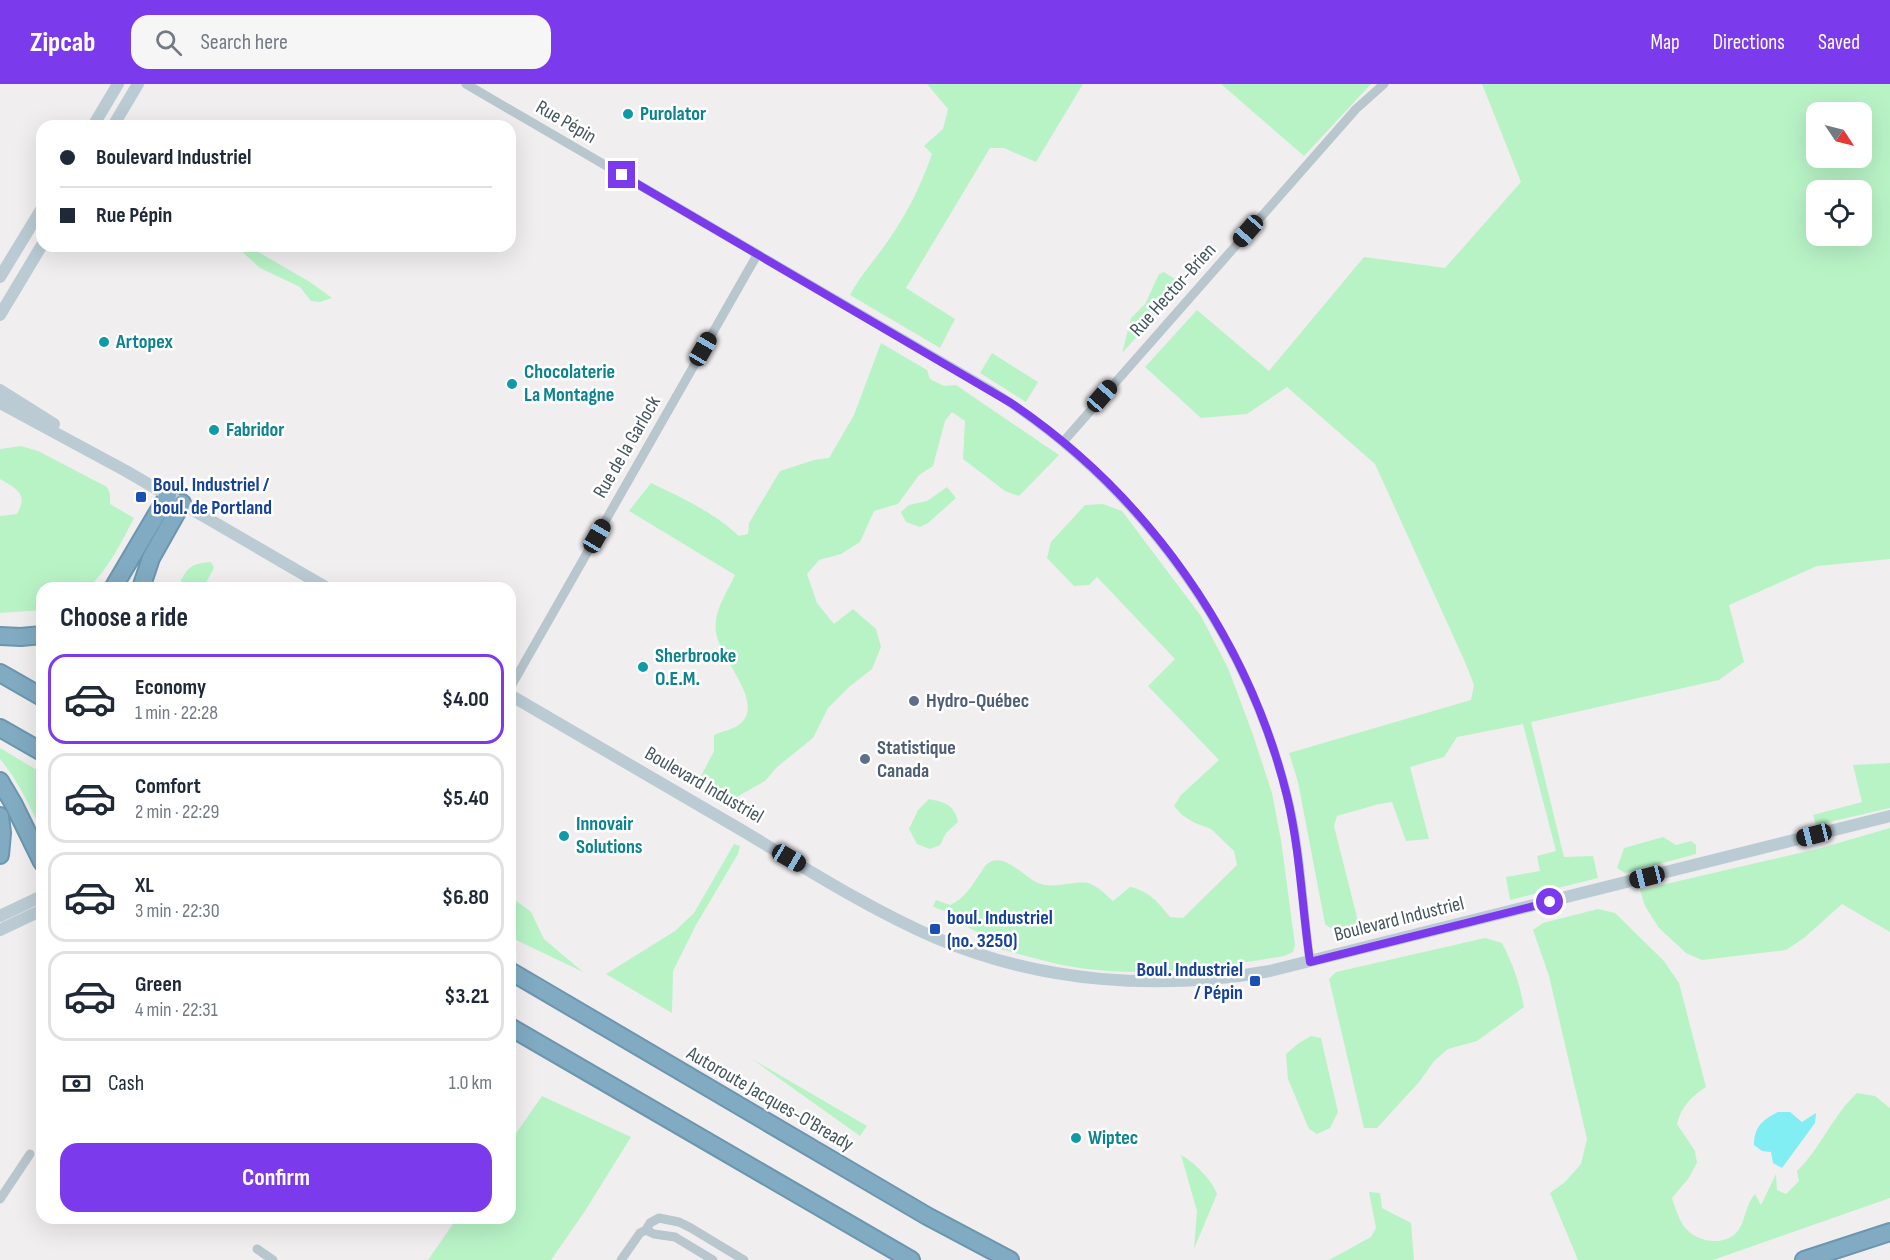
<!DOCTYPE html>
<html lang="en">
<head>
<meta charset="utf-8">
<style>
  body { margin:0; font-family:"Sofia Sans Condensed",sans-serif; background:#f6f6f7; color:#1f2937; height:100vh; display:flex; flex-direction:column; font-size:22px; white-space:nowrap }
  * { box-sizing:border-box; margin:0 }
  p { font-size:20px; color:#747a83 }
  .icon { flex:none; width:33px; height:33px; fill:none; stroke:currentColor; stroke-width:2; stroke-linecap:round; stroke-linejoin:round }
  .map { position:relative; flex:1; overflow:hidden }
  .details { position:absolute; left:36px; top:498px; width:480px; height:642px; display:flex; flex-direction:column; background:#fff; border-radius:18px; box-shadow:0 6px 24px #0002 }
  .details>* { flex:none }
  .top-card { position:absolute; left:36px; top:36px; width:480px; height:132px; border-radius:18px; box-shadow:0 6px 24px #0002; display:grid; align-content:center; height:132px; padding:0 24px; background:#fff }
  .needle { width:39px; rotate:125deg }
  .controls { position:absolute; left:1806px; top:18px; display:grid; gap:12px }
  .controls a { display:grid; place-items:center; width:66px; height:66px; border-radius:12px; background:#fff; box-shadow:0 6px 24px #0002; font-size:30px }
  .end { position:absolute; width:27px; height:27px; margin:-14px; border:8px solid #7c3aed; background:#fff; box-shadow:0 0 0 3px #fff }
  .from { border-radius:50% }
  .car { position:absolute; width:18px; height:36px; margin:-18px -9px; border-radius:8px; box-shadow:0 0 4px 2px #0007; background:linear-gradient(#222 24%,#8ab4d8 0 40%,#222 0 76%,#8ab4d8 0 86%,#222 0) }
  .top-card b { display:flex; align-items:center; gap:21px; height:57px; font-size:22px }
  .top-card b+b { border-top:2px solid #e0e1e3 }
  .top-card i { width:15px; height:15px; background:#1f2937 }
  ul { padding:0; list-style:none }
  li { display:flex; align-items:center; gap:18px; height:90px; margin:0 12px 9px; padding:0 12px; border:3px solid #e0e1e3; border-radius:18px }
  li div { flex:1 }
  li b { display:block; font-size:22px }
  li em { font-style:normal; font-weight:700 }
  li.current { border-color:#7c3aed }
  li>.icon { width:54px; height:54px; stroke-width:1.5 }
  h2 { padding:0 24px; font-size:27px; line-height:72px }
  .pay { display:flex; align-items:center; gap:15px; height:66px; padding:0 24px; font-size:22px }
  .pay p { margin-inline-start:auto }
  .action { display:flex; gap:12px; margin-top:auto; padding:12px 24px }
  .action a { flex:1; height:69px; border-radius:18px; background:#7c3aed; color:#fff; font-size:24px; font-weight:700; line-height:69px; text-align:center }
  header { display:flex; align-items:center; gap:36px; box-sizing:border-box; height:84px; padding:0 30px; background:#7c3aed; color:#fff }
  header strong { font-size:28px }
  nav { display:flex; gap:33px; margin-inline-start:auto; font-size:21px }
  .search { width:420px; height:54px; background:#f6f6f7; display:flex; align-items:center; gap:15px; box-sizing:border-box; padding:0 21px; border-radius:18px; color:#747a83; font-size:22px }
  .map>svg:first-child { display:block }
  .green { fill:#b8f3c6; fill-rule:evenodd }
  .water { fill:#81eef4 }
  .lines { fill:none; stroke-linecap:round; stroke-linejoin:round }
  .highway-casing { stroke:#6c96ae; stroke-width:20 }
  .street { stroke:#b8c6cd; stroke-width:9 }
  .secondary { stroke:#bacbd4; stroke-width:12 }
  .highway { stroke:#81abc2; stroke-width:16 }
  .route { stroke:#7c3aed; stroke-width:8 }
  .culture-dot { fill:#0f9aa8; stroke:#fff; stroke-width:2 }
  .transit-dot { fill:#1a4fb4; stroke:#fff; stroke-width:2 }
  .service-dot { fill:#5c6f8a; stroke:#fff; stroke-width:2 }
  .labels { text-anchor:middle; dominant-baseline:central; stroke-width:5; stroke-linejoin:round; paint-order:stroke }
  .culture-label { font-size:20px; font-weight:bold; fill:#0d838f; stroke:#fff; text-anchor:start }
  .street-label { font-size:20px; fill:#45565e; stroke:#fff }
  .transit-label { font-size:20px; font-weight:bold; fill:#164399; stroke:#fff; text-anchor:start }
  .service-label { font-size:20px; font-weight:bold; fill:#4e5e75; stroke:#fff; text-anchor:start }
</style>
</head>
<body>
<header>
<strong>Zipcab</strong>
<div class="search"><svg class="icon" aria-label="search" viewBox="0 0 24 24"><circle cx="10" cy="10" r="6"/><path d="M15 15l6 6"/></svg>Search here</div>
<nav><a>Map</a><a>Directions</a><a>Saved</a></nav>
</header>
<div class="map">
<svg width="1890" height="1176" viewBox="0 0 1890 1176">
  <rect width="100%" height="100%" fill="#f1eeef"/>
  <path class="green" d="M927 0H1083L1036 78 1004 64H990L906 204 955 235 940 264 850 211C860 192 873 178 885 161 906 132 920 104 932 70L924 62 943 45 948 25Z
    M1221 0H1371L1304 72Z
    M1482 0H1890V475L1817 482 1729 521 1744 578 1719 596 1531 638 1564 773 1593 772 1598 794 1510 816 1506 793 1540 787 1537 772 1556 767 1523 640 1457 653 1444 673 1410 683 1429 755 1406 757 1392 718 1379 720 1337 732 1334 742 1361 849 1343 853 1325 840 1298 698 1289 669 1471 616 1474 601 1465 578 1375 380 1287 303 1247 330 1201 334 1145 283 1197 226 1269 287 1364 173 1445 184 1521 98ZM1816 28H1862V74H1816ZM1816 106H1862V152H1816Z
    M239 162H248L310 198 332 214 320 218 311 217 300 203 260 184 238 164Z
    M1164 188 1184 201 1122 269 1131 234 1145 220 1159 190Z
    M881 259 927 286 930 295 944 302 956 301 1059 371 1019 412 1005 407 963 375 965 337 952 328 945 337 933 382 919 391 898 420 874 427 860 458 841 470 819 476 807 490 817 519 834 540 853 525 876 545 881 563 872 585 849 603 828 624 813 654 777 683 765 697 735 714 724 715 706 705 700 694 714 667V651C722 647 733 646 740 640 766 618 719 575 716 548 713 527 727 509 735 491L629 427 651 399C683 414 713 428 739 452L748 450 749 439 780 387 814 376 829 374 854 331Z
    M992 269 1038 298 1026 318 980 289Z
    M21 362 38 367 107 403 110 410V420L134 434C121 459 109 484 88 504H42V526L0 529V432L17 430C29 409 16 405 0 395V365Z
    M947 403 956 414 928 439 920 443 906 438 901 428 909 421 927 417Z
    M1103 420 1122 427 1201 532 1228 584 1252 648 1272 709 1281 756 1295 861 1293 868 1284 872C1218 883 1154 893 1087 885 1052 881 1019 869 984 861L982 849C960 844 967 834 956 829 947 826 942 828 933 822L936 816 950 821C964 815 971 803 979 791 982 788 984 782 987 780 1005 766 1025 796 1041 800 1056 805 1078 795 1091 800 1100 804 1106 811 1113 817L1130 803C1149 807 1158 818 1170 833L1183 834 1237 781 1234 767 1211 745 1195 739 1182 731 1174 722 1181 711 1219 676 1148 602 1175 575 1097 493 1089 501 1074 502 1047 474 1051 458 1085 421Z
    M211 478 214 484 203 504H177C188 484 188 480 211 478Z
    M0 664 42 689V748C30 723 18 696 0 675Z
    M1890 679V724L1816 741 1813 731 1862 718 1853 681Z
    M929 715C944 718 955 721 958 738L946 749 940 761 930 765 917 760 909 745 918 726Z
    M1890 744V848L1842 820 1804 854 1786 866 1702 876 1686 869 1659 844 1645 822 1640 806 1821 764Z
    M1663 753 1676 761 1691 757 1696 761V770L1625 789 1617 784 1624 764Z
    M734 760 740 762 738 770 696 841 673 887 672 929 606 890 675 847 694 829Z
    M510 812 531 828 544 855 583 888 510 853Z
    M1598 825 1615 829 1664 877 1679 899 1706 1003C1691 1013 1681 1023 1677 1040L1695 1067 1697 1079 1688 1095 1672 1114C1675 1123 1678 1133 1683 1141 1693 1157 1723 1164 1737 1148 1746 1137 1745 1121 1755 1110L1761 1121 1776 1090 1777 1106 1786 1110 1799 1097 1797 1087C1821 1064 1832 1032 1857 1009L1875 1012 1890 1024V1114L1713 1176H1578L1550 1109 1565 1098 1581 1080 1587 1055 1549 892 1533 846 1543 839Z
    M1485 854 1502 859C1513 880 1520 900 1524 923L1477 957 1448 965 1434 977 1420 997 1377 1044H1364L1329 895 1336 888Z
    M1311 952 1321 954 1338 1028 1330 1044 1317 1050 1309 1045 1288 995 1286 970 1299 959Z
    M752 975 867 1042 860 1052Z
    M542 1012 631 1053 585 1127 551 1176H428L457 1134H510V1058Z
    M1181 1071C1194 1078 1212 1096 1217 1110L1194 1165 1197 1127Z
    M1369 1108 1380 1109 1382 1124 1411 1139 1414 1176H1329L1371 1153 1376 1144Z"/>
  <path class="water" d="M1778 1028H1790L1802 1038 1816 1029 1815 1039 1782 1084 1773 1079 1771 1068 1762 1067 1754 1061C1754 1043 1762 1036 1778 1028Z"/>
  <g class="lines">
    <defs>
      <path id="highway" d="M113 504 168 411
        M141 504 151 474 182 419
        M0 552 21 553 42 551
        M0 589 42 613
        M0 644 42 668
        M0 697 13 719 42 778
        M0 732 2 749 0 771
        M510 887 927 1132 1010 1176
        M510 943 911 1176
        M1804 1176 1890 1148"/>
    </defs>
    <use href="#highway" class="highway-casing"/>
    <path class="street" d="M466 0 994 308C1137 400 1245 545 1287 711 1301 766 1302 822 1310 878
      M1063 358 1356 25 1384 0
      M510 604 757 171
      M0 1115 30 1070
      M646 1146 654 1150 675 1153 713 1176
      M257 1165 273 1176
      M621 1176 640 1149 646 1146 650 1139 659 1134 679 1138 691 1144 744 1176"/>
    <path class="secondary" d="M93 42 118 0
      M113 42 138 0
      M0 193 42 124
      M0 231 42 161
      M0 306 54 340
      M0 319 126 387 327 504
      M510 611C586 655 662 699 738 744 802 782 867 824 936 854 1041 899 1159 907 1270 887L1890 732
      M0 832 42 812
      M0 846 42 826"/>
    <use href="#highway" class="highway"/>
  </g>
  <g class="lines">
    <path class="route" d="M622 91 1011 319C1146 410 1248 553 1287 712 1300 766 1302 822 1310 878L1550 818"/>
  </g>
  <g class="culture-dot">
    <circle cx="628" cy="30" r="6"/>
    <circle cx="104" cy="258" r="6"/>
    <circle cx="512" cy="300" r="6"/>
    <circle cx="214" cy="346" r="6"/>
    <circle cx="643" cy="583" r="6"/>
    <circle cx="564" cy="752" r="6"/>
    <circle cx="1076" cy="1054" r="6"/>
  </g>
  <g class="transit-dot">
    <rect x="135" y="407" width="12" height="12" rx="3"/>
    <rect x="929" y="839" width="12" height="12" rx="3"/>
    <rect x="1249" y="891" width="12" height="12" rx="3"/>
  </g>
  <g class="service-dot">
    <circle cx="914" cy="617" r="6"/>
    <circle cx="865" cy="675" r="6"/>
  </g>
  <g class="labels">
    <g class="culture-label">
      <text x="640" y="30">Purolator</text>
      <text x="116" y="258">Artopex</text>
      <text x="524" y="288">Chocolaterie<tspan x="524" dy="23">La Montagne</tspan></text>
      <text x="226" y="346">Fabridor</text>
      <text x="655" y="572">Sherbrooke<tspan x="655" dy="23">O.E.M.</tspan></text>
      <text x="576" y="740">Innovair<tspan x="576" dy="23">Solutions</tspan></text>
      <text x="1088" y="1054">Wiptec</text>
    </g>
    <g class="street-label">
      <text transform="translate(566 38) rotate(30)">Rue Pépin</text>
      <text transform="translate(1173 206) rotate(-48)">Rue Hector-Brien</text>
      <text transform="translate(627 363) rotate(-60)">Rue de la Garlock</text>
      <text transform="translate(704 701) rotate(30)">Boulevard Industriel</text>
      <text transform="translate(1399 835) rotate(-14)">Boulevard Industriel</text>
      <text transform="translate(770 1015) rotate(30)">Autoroute Jacques-O'Bready</text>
    </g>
    <g class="transit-label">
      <text x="153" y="401">Boul. Industriel /<tspan x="153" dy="23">boul. de Portland</tspan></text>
      <text x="947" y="834">boul. Industriel<tspan x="947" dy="23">(no. 3250)</tspan></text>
      <text x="1243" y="886" text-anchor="end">Boul. Industriel<tspan x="1243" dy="23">/ Pépin</tspan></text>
    </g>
    <g class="service-label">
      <text x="926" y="617">Hydro-Québec</text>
      <text x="877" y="664">Statistique<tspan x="877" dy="23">Canada</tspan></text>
    </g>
  </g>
</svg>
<div class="controls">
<a><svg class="needle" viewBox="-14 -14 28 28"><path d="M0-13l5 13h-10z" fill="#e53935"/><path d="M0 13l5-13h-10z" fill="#747a83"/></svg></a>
<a><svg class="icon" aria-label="locate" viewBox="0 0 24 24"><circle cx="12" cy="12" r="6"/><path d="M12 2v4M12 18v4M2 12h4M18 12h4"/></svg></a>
</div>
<i class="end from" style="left:1550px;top:818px"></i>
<i class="end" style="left:622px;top:91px"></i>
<i class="car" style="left:1248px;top:147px;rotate:221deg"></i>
<i class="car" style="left:703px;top:265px;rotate:30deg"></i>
<i class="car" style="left:1102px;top:312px;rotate:41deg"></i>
<i class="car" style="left:597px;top:452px;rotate:30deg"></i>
<i class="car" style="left:1814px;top:751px;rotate:256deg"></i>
<i class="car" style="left:789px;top:774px;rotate:120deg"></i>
<i class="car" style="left:1647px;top:793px;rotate:256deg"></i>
<div class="top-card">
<b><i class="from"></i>Boulevard Industriel</b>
<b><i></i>Rue Pépin</b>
</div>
<section class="details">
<h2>Choose a ride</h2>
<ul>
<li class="current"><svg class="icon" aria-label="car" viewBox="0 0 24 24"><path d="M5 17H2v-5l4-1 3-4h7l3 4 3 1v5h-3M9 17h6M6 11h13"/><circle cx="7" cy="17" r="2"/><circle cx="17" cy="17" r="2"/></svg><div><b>Economy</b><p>1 min · 22:28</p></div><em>$4.00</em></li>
<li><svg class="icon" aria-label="car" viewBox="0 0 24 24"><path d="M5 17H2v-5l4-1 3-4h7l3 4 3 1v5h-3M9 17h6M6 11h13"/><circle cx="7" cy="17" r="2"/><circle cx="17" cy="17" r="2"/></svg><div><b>Comfort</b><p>2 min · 22:29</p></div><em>$5.40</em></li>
<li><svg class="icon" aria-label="car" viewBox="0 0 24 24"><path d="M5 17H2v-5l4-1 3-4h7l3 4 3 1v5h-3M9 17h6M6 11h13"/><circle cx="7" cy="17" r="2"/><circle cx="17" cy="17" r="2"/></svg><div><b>XL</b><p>3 min · 22:30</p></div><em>$6.80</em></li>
<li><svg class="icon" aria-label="car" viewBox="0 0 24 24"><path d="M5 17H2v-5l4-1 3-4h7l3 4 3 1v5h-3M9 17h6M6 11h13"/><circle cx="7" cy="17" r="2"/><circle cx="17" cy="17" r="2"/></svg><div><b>Green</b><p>4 min · 22:31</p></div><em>$3.21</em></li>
</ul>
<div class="pay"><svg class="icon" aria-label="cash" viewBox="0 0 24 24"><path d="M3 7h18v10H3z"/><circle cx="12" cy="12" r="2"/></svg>Cash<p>1.0 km</p></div>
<div class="action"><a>Confirm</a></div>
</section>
</div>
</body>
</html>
